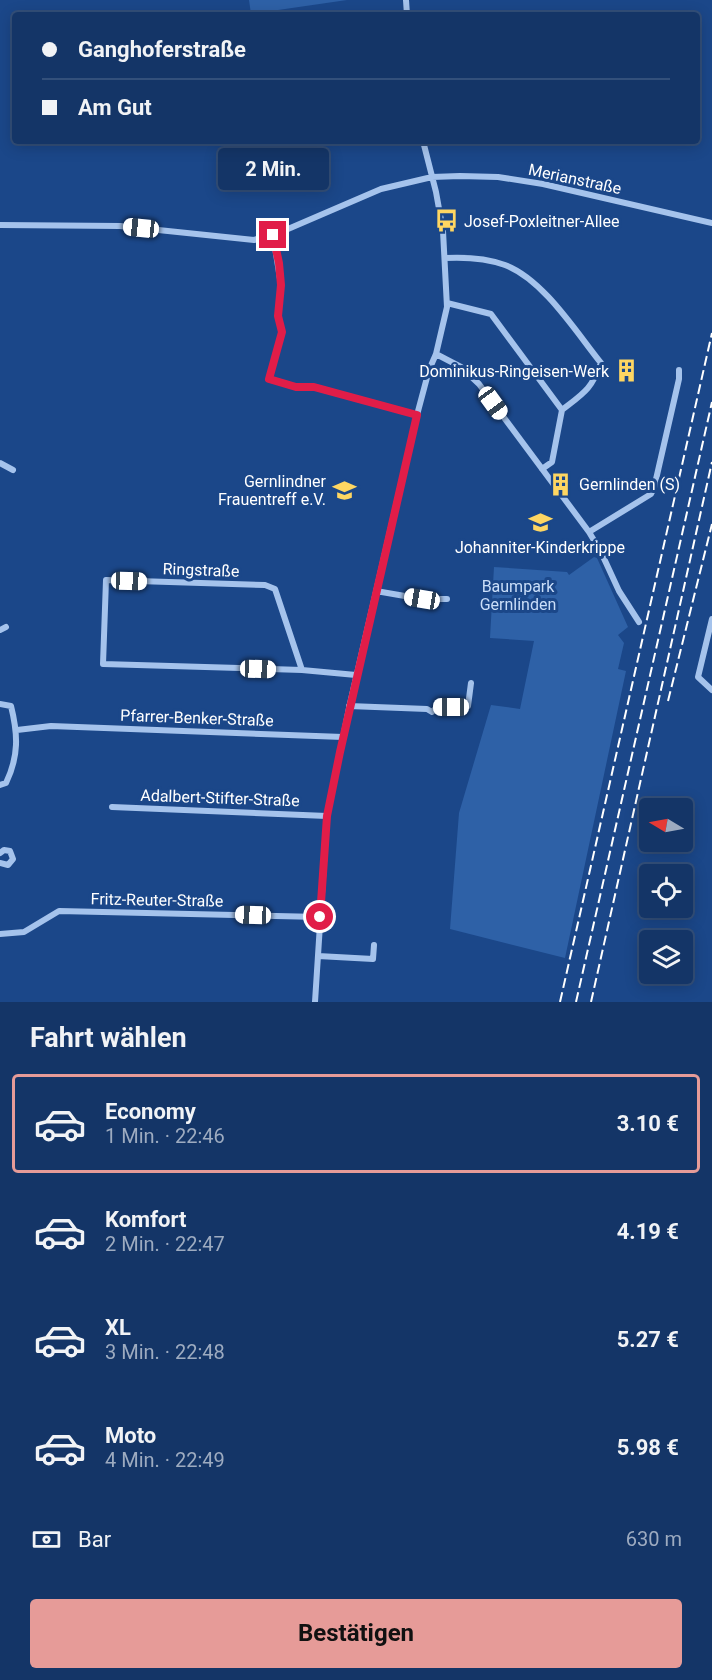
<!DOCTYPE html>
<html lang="de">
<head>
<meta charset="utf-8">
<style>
  body { margin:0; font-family:Roboto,sans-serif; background:#1d3d6d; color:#f1f3f6; height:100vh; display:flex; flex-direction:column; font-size:22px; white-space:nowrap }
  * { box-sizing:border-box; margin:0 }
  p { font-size:20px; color:#9dabc0 }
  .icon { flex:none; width:33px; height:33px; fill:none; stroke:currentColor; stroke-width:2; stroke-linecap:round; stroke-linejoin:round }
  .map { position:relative; height:1002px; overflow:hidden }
  .side { display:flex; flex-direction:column; background:#143567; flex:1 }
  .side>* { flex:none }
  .banner { position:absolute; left:12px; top:12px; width:688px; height:132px; border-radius:6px; box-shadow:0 3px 15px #0003,0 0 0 2px #33507b; display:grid; align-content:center; height:132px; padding:0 30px; background:#143567 }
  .needle { width:39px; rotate:280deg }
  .controls { position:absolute; left:639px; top:798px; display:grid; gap:12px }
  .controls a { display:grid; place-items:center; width:54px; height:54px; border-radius:6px; background:#143567; box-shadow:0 3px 15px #0003,0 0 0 2px #33507b; font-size:30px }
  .end { position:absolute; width:27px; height:27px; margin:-14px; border:8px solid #e11d48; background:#fff; box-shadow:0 0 0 3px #fff }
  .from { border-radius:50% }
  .bubble { position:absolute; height:42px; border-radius:6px; background:#143567; box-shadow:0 3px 15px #0003,0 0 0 2px #33507b; font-size:20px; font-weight:700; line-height:42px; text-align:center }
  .car { position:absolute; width:18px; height:36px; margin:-18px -9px; border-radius:8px; box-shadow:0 0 4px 2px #0007; background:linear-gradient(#fff 24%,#345 0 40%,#fff 0 76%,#345 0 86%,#fff 0) }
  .banner b { display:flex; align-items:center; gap:21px; height:57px; font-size:22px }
  .banner b+b { border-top:2px solid #33507b }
  .banner i { width:15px; height:15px; background:#f1f3f6 }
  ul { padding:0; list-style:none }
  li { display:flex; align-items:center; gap:18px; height:99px; margin:0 12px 9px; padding:0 18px; border:3px solid transparent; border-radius:6px }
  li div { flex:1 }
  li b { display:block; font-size:22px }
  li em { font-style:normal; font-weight:700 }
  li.current { border-color:#e69b98 }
  li>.icon { width:54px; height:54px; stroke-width:1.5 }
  h2 { padding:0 30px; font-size:27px; line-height:72px }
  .pay { display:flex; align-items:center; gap:15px; height:66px; padding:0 30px; font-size:22px }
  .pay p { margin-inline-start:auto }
  .action { display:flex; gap:12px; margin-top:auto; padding:12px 30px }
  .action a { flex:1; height:69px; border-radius:6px; background:#e69b98; color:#111; font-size:24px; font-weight:700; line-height:69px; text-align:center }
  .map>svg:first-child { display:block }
  .green { fill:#2e61a7 }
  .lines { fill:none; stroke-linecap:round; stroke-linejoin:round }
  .minor { stroke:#a5c3ec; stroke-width:6 }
  .rail { stroke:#fff; stroke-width:2; stroke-dasharray:10 4.5; stroke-linecap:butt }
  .route { stroke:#e11d48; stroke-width:8 }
  .labels { text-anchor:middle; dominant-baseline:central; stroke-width:6; stroke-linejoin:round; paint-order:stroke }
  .street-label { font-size:16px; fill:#fff; stroke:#1b4789 }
  .poi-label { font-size:16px; fill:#fff; stroke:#1b4789; text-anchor:start }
  .park-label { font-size:16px; fill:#cadef9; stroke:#1b4789 }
</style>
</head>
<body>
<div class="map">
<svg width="712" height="1002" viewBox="0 0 712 1002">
  <rect width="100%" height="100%" fill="#1b4789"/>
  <path class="green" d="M249 0H347L251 14Z
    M235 141H264L267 167 239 171Z
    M594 557 597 558 628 627 618 635 624 643 618 669 626 671 565 958 450 929 459 813 491 705 520 709 534 641 490 638 494 567 567 572 569 575Z"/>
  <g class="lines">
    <path class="minor" d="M406 0 407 15
      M0 225 120 226 254 240 281 232 381 189 432 177 460 176 498 177 543 184 712 223
      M273 235 281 285 278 316 282 332 269 379 296 387H314L417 415
      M445 258C465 257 486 258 505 265 543 279 576 332 601 363 591 390 584 393 562 410
      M447 303 491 314 562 410 552 462 542 469
      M436 354 461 367 479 384 589 532 601 552 619 591 639 622
      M0 463 13 470
      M589 532 651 494 654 488 679 379V370
      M376 591 422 599H447
      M712 619 698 677 712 690
      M0 630 6 627
      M302 670 275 589 265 585 106 580 103 664 302 670 356 675
      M0 704 11 706C18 734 19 756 6 783L0 785
      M349 706 427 709 432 712 437 707H464L468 706 471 683
      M17 730 51 726 343 737
      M112 807 327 816
      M0 853 4 850 10 851 13 859 8 865 0 863
      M0 934 24 932 59 911 320 917
      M318 956 373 959 374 945
      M315 1002 327 816 349 708 417 415 429 370 436 354 447 307 443 231 436 192 423 141"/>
    <path class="rail" d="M668 701 712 524
      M560 1002 712 333
      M576 1002 712 402
      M591 1002 712 462"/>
  </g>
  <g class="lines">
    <path class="route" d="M273 235 279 263 281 285 278 316 282 332 269 379 296 387H314L417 415 340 752 327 816 320 917"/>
  </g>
  <defs>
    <symbol id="bus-bare" viewBox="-9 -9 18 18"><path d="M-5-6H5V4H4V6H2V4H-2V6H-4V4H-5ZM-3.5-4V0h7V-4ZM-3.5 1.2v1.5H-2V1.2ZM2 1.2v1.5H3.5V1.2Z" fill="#fed662" stroke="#1b4789" stroke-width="2.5" paint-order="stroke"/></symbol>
    <symbol id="building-bare" viewBox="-9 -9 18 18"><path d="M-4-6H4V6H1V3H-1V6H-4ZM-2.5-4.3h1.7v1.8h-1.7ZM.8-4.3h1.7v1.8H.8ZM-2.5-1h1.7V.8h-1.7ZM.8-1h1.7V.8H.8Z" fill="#fed662" stroke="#1b4789" stroke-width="2.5" paint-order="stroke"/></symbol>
    <symbol id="school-bare" viewBox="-9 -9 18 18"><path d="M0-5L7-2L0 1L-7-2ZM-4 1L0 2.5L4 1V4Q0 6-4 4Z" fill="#fed662" stroke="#1b4789" stroke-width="2.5" paint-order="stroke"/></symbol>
  </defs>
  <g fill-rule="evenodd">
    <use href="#bus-bare" x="430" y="204" width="33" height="33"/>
    <use href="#building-bare" x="610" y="354" width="33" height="33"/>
    <use href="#building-bare" x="544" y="468" width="33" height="33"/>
    <use href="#school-bare" x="328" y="474" width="33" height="33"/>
    <use href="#school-bare" x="524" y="506" width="33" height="33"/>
  </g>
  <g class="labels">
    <g class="street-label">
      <text transform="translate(575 179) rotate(12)">Merianstraße</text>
      <text transform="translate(201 570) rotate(2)">Ringstraße</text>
      <text transform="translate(197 718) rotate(2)">Pfarrer-Benker-Straße</text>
      <text transform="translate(220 798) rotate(2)">Adalbert-Stifter-Straße</text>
      <text transform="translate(157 900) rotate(1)">Fritz-Reuter-Straße</text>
    </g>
    <g class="poi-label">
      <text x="464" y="221">Josef-Poxleitner-Allee</text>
      <text x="609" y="371" text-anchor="end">Dominikus-Ringeisen-Werk</text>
      <text x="326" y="481" text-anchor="end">Gernlindner<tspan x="326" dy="18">Frauentreff e.V.</tspan></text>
      <text x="579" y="484">Gernlinden (S)</text>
      <text x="540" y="547" text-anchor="middle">Johanniter-Kinderkrippe</text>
    </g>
    <g class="park-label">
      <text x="518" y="586">Baumpark<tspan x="518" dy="18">Gernlinden</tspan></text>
    </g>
  </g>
</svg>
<div class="controls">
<a><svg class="needle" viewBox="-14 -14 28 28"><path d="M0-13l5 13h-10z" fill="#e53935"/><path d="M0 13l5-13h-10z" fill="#9dabc0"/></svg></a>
<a><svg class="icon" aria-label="locate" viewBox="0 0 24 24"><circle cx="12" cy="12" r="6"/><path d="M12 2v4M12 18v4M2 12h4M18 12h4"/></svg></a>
<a><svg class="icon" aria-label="layers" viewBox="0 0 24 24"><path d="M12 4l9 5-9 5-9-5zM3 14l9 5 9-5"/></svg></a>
</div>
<i class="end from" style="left:320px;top:917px"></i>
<i class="end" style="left:273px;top:235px"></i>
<div class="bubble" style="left:218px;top:148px;width:111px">2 Min.</div>
<i class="car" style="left:141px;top:228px;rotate:276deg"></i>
<i class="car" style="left:493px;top:403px;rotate:144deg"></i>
<i class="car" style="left:129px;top:581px;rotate:92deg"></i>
<i class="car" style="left:422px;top:599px;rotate:280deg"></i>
<i class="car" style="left:258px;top:669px;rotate:92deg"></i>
<i class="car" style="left:451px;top:707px;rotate:270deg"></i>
<i class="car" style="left:253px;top:915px;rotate:272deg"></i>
<div class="banner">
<b><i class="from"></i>Ganghoferstraße</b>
<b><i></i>Am Gut</b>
</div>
</div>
<section class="side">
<h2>Fahrt wählen</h2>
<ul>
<li class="current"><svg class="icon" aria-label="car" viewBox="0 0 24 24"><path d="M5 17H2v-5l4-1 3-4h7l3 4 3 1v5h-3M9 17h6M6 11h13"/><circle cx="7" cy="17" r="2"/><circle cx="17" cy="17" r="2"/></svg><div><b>Economy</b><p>1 Min. · 22:46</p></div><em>3.10 €</em></li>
<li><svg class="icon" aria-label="car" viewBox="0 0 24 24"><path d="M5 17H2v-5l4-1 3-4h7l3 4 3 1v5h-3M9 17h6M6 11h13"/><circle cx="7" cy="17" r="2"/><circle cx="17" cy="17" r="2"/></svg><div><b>Komfort</b><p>2 Min. · 22:47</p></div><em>4.19 €</em></li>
<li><svg class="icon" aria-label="car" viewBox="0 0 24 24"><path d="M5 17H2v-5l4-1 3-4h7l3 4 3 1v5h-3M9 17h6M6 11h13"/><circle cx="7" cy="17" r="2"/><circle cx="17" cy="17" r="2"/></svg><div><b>XL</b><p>3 Min. · 22:48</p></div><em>5.27 €</em></li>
<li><svg class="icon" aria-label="car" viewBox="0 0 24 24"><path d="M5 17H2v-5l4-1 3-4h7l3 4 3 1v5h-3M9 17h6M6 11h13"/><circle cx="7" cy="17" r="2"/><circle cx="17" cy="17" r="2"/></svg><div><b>Moto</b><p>4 Min. · 22:49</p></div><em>5.98 €</em></li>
</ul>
<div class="pay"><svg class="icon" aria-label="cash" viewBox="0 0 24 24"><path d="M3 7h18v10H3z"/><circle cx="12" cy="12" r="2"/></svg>Bar<p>630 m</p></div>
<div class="action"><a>Bestätigen</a></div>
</section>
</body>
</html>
